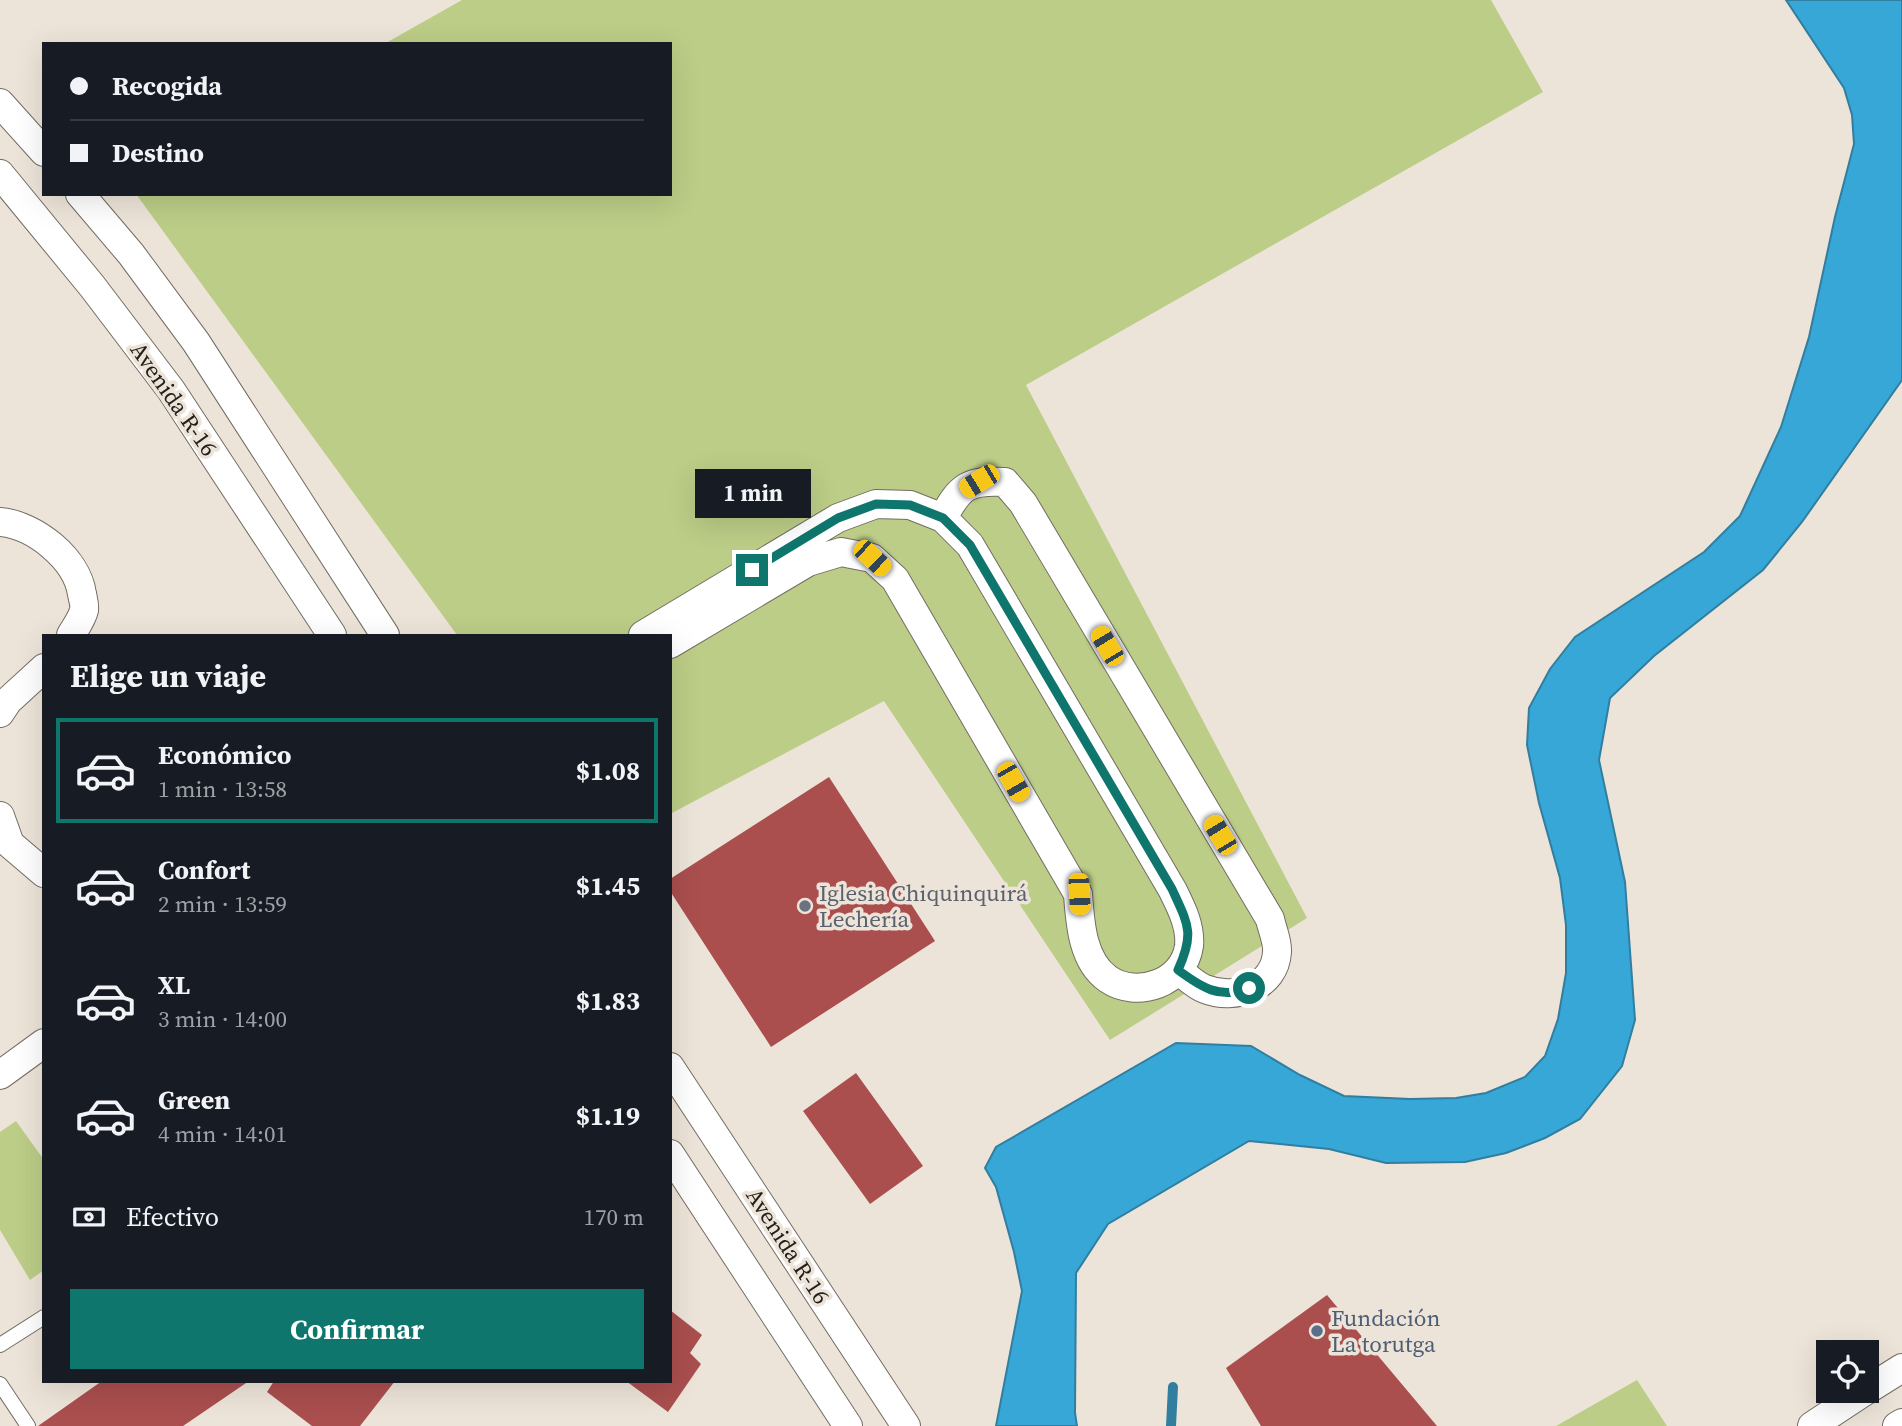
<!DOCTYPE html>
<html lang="es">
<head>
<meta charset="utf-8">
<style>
  body { margin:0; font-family:"Source Serif 4",serif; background:#242831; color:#f1f3f6; height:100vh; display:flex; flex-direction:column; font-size:26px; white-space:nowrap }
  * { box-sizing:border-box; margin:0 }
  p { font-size:23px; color:#9ea1a6 }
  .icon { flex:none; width:38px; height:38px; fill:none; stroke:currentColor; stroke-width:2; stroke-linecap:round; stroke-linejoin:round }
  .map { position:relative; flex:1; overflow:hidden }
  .side { position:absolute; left:42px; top:634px; width:630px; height:749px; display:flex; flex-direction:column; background:#171b24; border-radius:0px; box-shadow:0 7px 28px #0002 }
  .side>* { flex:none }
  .hud { position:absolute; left:42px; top:42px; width:630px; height:154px; border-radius:0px; box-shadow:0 7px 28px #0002; display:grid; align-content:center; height:154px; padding:0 28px; background:#171b24 }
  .tools { position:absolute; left:1816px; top:1340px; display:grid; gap:14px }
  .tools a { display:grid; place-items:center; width:63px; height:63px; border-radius:0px; background:#171b24; box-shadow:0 7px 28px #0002; font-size:35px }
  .end { position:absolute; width:32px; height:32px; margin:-16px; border:9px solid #0f766e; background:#fff; box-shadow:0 0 0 4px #fff }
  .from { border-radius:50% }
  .bubble { position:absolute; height:49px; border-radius:0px; background:#171b24; box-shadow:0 7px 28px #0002; font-size:23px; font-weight:700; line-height:49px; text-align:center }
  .car { position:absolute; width:21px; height:42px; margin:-21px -10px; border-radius:9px; box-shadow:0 0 5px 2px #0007; background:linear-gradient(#f5c518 24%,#345 0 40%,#f5c518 0 76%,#345 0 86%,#f5c518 0) }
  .hud b { display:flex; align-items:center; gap:24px; height:66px; font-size:26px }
  .hud b+b { border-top:2px solid #363941 }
  .hud i { width:18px; height:18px; background:#f1f3f6 }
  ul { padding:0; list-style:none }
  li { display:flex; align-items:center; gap:21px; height:105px; margin:0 14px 10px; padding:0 14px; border:4px solid transparent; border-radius:0px }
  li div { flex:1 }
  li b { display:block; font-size:26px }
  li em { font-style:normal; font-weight:700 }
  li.on { border-color:#0f766e }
  li>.icon { width:63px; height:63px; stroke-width:1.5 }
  h2 { padding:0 28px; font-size:32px; line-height:84px }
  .pay { display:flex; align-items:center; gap:18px; height:77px; padding:0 28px; font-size:26px }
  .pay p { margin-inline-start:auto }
  .cta { display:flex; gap:14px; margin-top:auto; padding:14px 28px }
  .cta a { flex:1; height:80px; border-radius:0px; background:#0f766e; color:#fff; font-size:28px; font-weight:700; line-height:80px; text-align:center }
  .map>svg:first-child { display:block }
  .green { fill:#bccd87 }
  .water { fill:#37a7d8; stroke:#317e9f; stroke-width:2 }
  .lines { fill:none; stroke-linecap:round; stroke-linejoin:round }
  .stream { stroke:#317e9f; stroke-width:10 }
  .building { fill:#aa4e4e }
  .service-casing { stroke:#746c62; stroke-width:16 }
  .minor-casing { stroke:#746c62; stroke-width:30 }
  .service { stroke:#fff; stroke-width:14 }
  .minor { stroke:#fff; stroke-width:28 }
  .route { stroke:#0f766e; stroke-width:9 }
  .worship-dot { fill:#6b7280; stroke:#ede4d9; stroke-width:2.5 }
  .service-dot { fill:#5c6f8a; stroke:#ede4d9; stroke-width:2.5 }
  .labels { text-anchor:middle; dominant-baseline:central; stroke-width:7; stroke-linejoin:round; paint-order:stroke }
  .street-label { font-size:23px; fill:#221f1b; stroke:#ede4d9 }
  .worship-label { font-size:23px; fill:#5b616d; stroke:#ede4d9; text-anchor:start }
  .service-label { font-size:23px; fill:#4e5e75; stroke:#ede4d9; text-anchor:start }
</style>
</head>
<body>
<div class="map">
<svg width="1902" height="1426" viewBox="0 0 1902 1426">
  <rect width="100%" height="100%" fill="#ede4d9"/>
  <path class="green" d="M462 0H1491L1543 92 1026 385 1307 918 1110 1040 884 701 670 814V635H457L136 194H670V44H384Z
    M16 1121 44 1160V1270L30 1280 0 1230V1132Z
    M1637 1380 1667 1426H1556Z"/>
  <path class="water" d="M1786 0H1902V380L1802 522 1763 570 1654 656 1610 698 1599 760 1625 882 1635 1020 1622 1066 1580 1119 1545 1138 1506 1153 1465 1162 1386 1163 1329 1149 1249 1141 1108 1224 1076 1273 1075 1413 1077 1426H996L1022 1291 1014 1252 996 1187 985 1168 996 1147 1176 1043 1251 1046 1300 1075 1344 1096 1410 1099 1456 1098 1486 1093 1525 1077 1545 1056 1558 1019 1566 973V925L1560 878 1539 803 1527 745 1529 708 1550 669 1575 637 1704 552 1740 516 1781 427 1809 337 1835 217 1854 144 1852 115 1844 88Z"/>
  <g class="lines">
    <path class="stream" d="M1171 1426 1173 1387"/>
  </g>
  <path class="building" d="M829 777 935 941 771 1047 670 891V879Z
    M856 1073 923 1166 870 1204 803 1111Z
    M1327 1295 1437 1426H1261L1226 1368Z
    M670 1310 702 1335 690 1353 701 1364 668 1412 626 1381H670Z
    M102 1381H249L183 1426H38Z
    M274 1381H395L360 1426H312L267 1392Z"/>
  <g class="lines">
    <defs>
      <path id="service" d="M0 1345 44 1317
        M0 1384 28 1426"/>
      <path id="minor" d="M0 103 44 152
        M0 174 92 286 171 390 332 635
        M80 194 131 254 196 342 385 635
        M943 518C960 486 968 480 1005 482L1023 503 1270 919C1272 929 1278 942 1277 952 1275 987 1235 1001 1205 989 1196 986 1186 976 1178 970
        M0 522C35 525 77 559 82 594 83 599 85 606 84 610 82 619 75 628 71 635
        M643 635 838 518 876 504 910 505 943 518 970 545 1172 889C1181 907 1191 926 1189 946 1184 983 1137 999 1108 979 1082 961 1080 922 1078 894L895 579 872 558 841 552 808 562 670 644
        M0 713 8 701 44 668
        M0 816 10 844 44 873
        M670 1067 906 1426
        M0 1075 44 1043
        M670 1154 848 1426
        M1867 1390 1902 1368
        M1812 1426 1865 1391
        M1897 1426 1902 1423"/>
    </defs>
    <use href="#service" class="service-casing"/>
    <use href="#minor" class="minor-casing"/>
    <use href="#service" class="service"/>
    <use href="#minor" class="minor"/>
  </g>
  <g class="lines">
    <path class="route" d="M752 570 838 518 876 504 910 505 943 518 970 545 1172 889C1188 924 1195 933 1178 970 1201 987 1220 1000 1249 988"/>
  </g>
  <circle class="worship-dot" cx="805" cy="906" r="7"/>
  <circle class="service-dot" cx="1317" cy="1331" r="7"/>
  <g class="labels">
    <g class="street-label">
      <text transform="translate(174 399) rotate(55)">Avenida R-16</text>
      <text transform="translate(788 1246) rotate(57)">Avenida R-16</text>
    </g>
    <g class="worship-label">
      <text x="819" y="893">Iglesia Chiquinquirá<tspan x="819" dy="26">Lechería</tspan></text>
    </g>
    <g class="service-label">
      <text x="1331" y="1318">Fundación<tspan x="1331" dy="26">La torutga</tspan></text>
    </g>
  </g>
</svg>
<div class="tools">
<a><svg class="icon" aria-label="locate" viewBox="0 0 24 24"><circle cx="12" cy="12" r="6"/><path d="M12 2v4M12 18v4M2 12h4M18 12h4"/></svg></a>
</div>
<i class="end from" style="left:1249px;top:988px"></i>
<i class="end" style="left:752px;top:570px"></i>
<div class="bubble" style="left:695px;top:469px;width:116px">1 min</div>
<i class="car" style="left:979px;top:481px;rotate:239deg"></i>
<i class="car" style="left:872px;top:558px;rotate:133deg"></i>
<i class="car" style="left:1107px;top:646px;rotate:329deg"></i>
<i class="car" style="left:1013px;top:782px;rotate:150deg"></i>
<i class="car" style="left:1220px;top:835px;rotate:329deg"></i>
<i class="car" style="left:1079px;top:894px;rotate:177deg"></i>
<div class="hud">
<b><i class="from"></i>Recogida</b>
<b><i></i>Destino</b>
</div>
<section class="side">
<h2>Elige un viaje</h2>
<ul>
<li class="on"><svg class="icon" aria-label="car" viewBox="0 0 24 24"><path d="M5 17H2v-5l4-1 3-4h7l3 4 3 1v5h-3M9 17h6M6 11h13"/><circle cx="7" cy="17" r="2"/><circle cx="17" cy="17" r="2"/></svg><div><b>Económico</b><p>1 min · 13:58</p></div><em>$1.08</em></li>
<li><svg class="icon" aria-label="car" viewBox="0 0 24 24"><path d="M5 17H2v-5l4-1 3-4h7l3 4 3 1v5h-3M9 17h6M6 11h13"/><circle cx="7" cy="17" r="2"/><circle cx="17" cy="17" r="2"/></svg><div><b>Confort</b><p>2 min · 13:59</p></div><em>$1.45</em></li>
<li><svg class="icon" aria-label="car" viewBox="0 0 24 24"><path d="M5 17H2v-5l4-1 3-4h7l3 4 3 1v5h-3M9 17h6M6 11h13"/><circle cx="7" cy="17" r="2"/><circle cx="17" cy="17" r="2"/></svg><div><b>XL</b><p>3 min · 14:00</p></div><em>$1.83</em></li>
<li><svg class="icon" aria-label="car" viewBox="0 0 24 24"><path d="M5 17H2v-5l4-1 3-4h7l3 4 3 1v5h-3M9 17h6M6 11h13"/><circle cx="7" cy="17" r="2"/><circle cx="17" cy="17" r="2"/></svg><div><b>Green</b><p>4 min · 14:01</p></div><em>$1.19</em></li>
</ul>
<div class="pay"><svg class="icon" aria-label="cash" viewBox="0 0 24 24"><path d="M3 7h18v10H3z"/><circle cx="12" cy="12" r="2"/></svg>Efectivo<p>170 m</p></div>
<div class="cta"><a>Confirmar</a></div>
</section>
</div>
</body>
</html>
